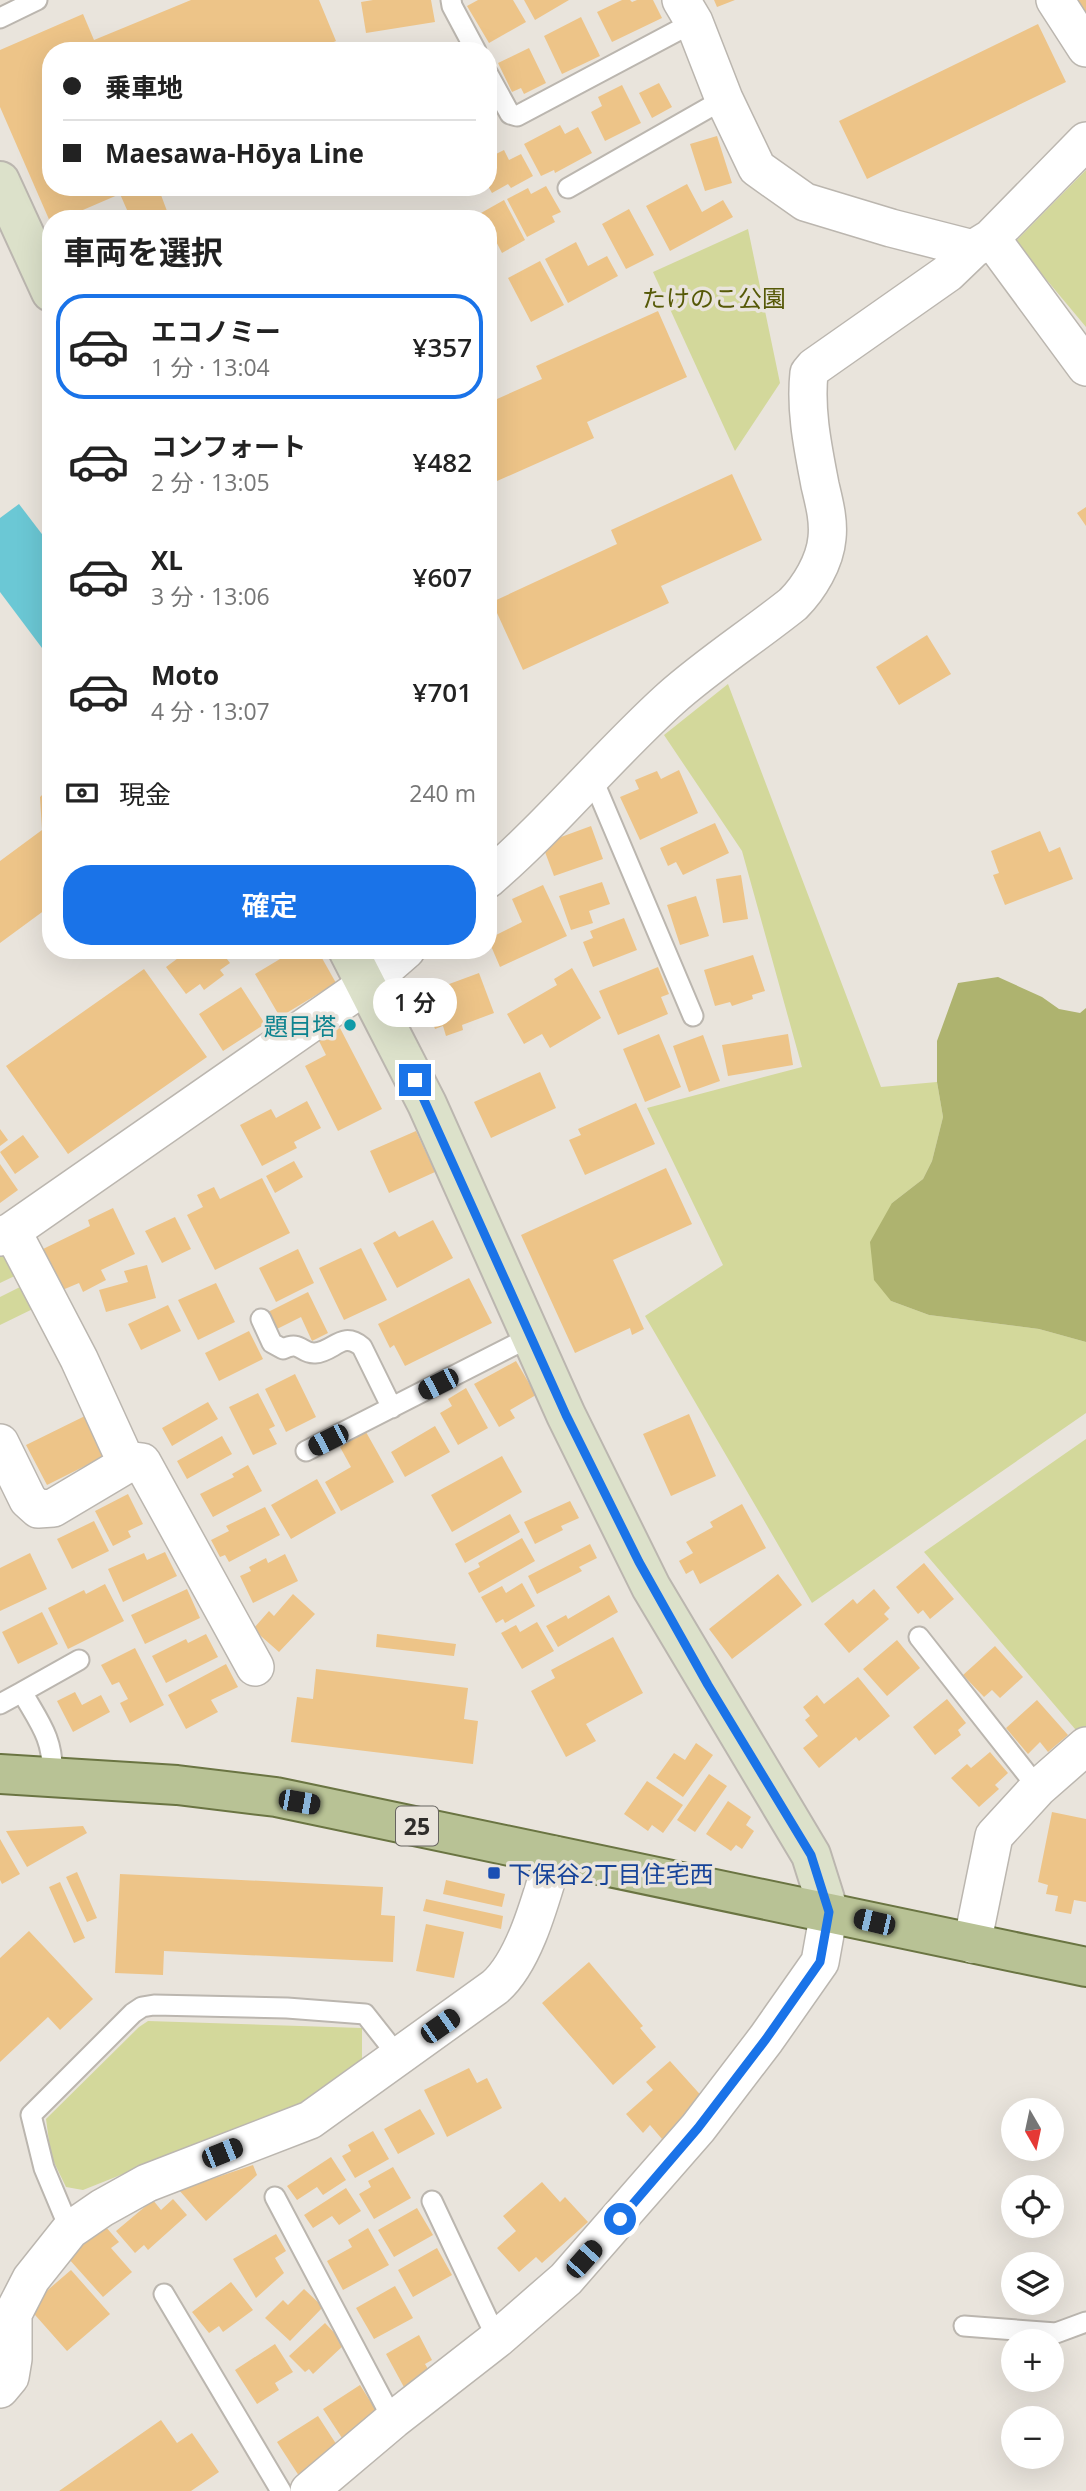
<!DOCTYPE html>
<html lang="ja">
<head>
<meta charset="utf-8">
<style>
  body { margin:0; font-family:"Open Sans","Noto Sans JP",sans-serif; background:#f6f6f6; color:#222; height:100vh; display:flex; flex-direction:column; font-size:26px; white-space:nowrap }
  * { box-sizing:border-box; margin:0 }
  p { font-size:23px; color:#767676 }
  .icon { flex:none; width:38px; height:38px; fill:none; stroke:currentColor; stroke-width:2; stroke-linecap:round; stroke-linejoin:round }
  .map { position:relative; flex:1; overflow:hidden }
  .side { position:absolute; left:42px; top:210px; width:455px; height:749px; display:flex; flex-direction:column; background:#fff; border-radius:28px; box-shadow:0 7px 28px #0002 }
  .side>* { flex:none }
  .guide { position:absolute; left:42px; top:42px; width:455px; height:154px; border-radius:28px; box-shadow:0 7px 28px #0002; display:grid; align-content:center; height:154px; padding:0 21px; background:#fff }
  .needle { width:46px; rotate:171deg }
  .controls { position:absolute; left:1001px; top:2098px; display:grid; gap:14px }
  .controls a { display:grid; place-items:center; width:63px; height:63px; border-radius:50%; background:#fff; box-shadow:0 7px 28px #0002; font-size:35px }
  .end { position:absolute; width:32px; height:32px; margin:-16px; border:9px solid #1a73e8; background:#fff; box-shadow:0 0 0 4px #fff }
  .from { border-radius:50% }
  .bubble { position:absolute; height:49px; border-radius:24px; background:#fff; box-shadow:0 7px 28px #0002; font-size:23px; font-weight:600; line-height:49px; text-align:center }
  .car { position:absolute; width:21px; height:42px; margin:-21px -10px; border-radius:9px; box-shadow:0 0 5px 2px #0007; background:linear-gradient(#222 24%,#8ab4d8 0 40%,#222 0 76%,#8ab4d8 0 86%,#222 0) }
  .guide b { display:flex; align-items:center; gap:24px; height:66px; font-size:26px }
  .guide b+b { border-top:2px solid #e0e0e0 }
  .guide i { width:18px; height:18px; background:#222 }
  ul { padding:0; list-style:none }
  li { display:flex; align-items:center; gap:21px; height:105px; margin:0 14px 10px; padding:0 7px; border:4px solid transparent; border-radius:28px }
  li div { flex:1 }
  li b { display:block; font-size:26px }
  li em { font-style:normal; font-weight:600 }
  li.selected { border-color:#1a73e8 }
  li>.icon { width:63px; height:63px; stroke-width:1.5 }
  h2 { padding:0 21px; font-size:32px; line-height:84px }
  .pay { display:flex; align-items:center; gap:18px; height:77px; padding:0 21px; font-size:26px }
  .pay p { margin-inline-start:auto }
  .primary-button { display:flex; gap:14px; margin-top:auto; padding:14px 21px }
  .primary-button a { flex:1; height:80px; border-radius:28px; background:#1a73e8; color:#fff; font-size:28px; font-weight:600; line-height:80px; text-align:center }
  .map>svg:first-child { display:block }
  .green { fill:#d3d89b }
  .forest { fill:#aeb36f }
  .water { fill:#6bc8d5 }
  .building { fill:#edc488 }
  .lines { fill:none; stroke-linecap:round; stroke-linejoin:round }
  .service-casing { stroke:#bbb6af; stroke-width:23 }
  .minor-casing { stroke:#bbb6af; stroke-width:40 }
  .secondary-casing { stroke:#bbb6af; stroke-width:42 }
  .primary-casing { stroke:#6a7442; stroke-width:42 }
  .service { stroke:#fff; stroke-width:19 }
  .minor { stroke:#fff; stroke-width:37 }
  .secondary { stroke:#dce1ca; stroke-width:38 }
  .primary { stroke:#b8c295; stroke-width:38 }
  .route { stroke:#1a73e8; stroke-width:9 }
  .culture-dot { fill:#0f9aa8; stroke:#e9e4dc; stroke-width:2.5 }
  .transit-dot { fill:#1a4fb4; stroke:#e9e4dc; stroke-width:2.5 }
  .labels { text-anchor:middle; dominant-baseline:central; stroke-width:7; stroke-linejoin:round; paint-order:stroke }
  .shield { fill:#e9e4dc; stroke:#676460; stroke-width:2 }
  .shield-label { font-size:23px; font-weight:bold; fill:#2f2d2b }
  .park-label { font-size:24px; fill:#565907; stroke:#e9e4dc }
  .culture-label { font-size:24px; fill:#0d838f; stroke:#e9e4dc; text-anchor:end }
  .transit-label { font-size:24px; fill:#164399; stroke:#e9e4dc; text-anchor:start }
</style>
</head>
<body>
<div class="map">
<svg width="1086" height="2491" viewBox="0 0 1086 2491">
  <rect width="100%" height="100%" fill="#e9e4dc"/>
  <path class="green" d="M1086 170V327L1015 242Z
    M748 229 780 383 735 451 653 272Z
    M728 684 881 1087 937 1082 943 1117 932 1161 923 1179 892 1203 891 1301 929 1315 1039 1329 1086 1342V1413L812 1603 645 1316 723 1265 647 1108 802 1067 742 851 664 735Z
    M0 1251 25 1271 0 1283Z
    M32 1281 43 1304 0 1325V1297Z
    M1086 1439V1731L1081 1736 924 1552Z
    M148 2021 362 2028V2067L314 2098 83 2190 66 2187 51 2156 46 2119 139 2027Z"/>
  <path class="forest" d="M998 977 1042 997 1059 1009 1080 1013 1086 1008V1342L1039 1329 929 1315 891 1301 874 1280 870 1242 892 1203 923 1179 932 1161 943 1117 937 1082V1041L958 983Z"/>
  <path class="water" d="M19 504 51 546V660L0 592V518Z"/>
  <path class="building" d="M191 0H319L336 41 313 51H51V187H158L167 211 148 219H131L120 194 62 219H51V224L0 107V50L83 14 94 40Z
    M373 0H431L435 22 366 33 361 2Z
    M478 0H513L526 22 489 43 467 6Z
    M524 0H569L535 20Z
    M622 0H630L632 2 637 0H653L662 18 612 42 597 12Z
    M714 0H735L717 7Z
    M1068 0H1086V28Z
    M581 17 600 56 562 74 544 36Z
    M1038 24 1066 82 867 179 839 121Z
    M447 42 451 51H429Z
    M529 48 546 83 524 94 521 88 512 92 498 63Z
    M659 83 672 107 652 118 639 93Z
    M622 85 641 123 605 141 591 112 602 106 598 97Z
    M488 124 494 136 488 139Z
    M560 125 565 134 578 127 592 153 555 173 554 170 541 176 524 144Z
    M717 136 732 183 705 191 690 144Z
    M504 150 509 160 521 154 533 176 511 188 508 184 492 193 488 186V158Z
    M687 184 702 212 723 200 733 217 670 251 646 206Z
    M546 186 561 212 552 216 555 222 527 237 507 199 528 188 531 194Z
    M504 200 525 240 502 253 488 226V219H484L481 213Z
    M629 209 654 255 626 269 602 224Z
    M576 242 588 266 607 256 618 276 568 303 545 259Z
    M540 261 564 305 531 322 508 278Z
    M658 311 687 377 587 422 594 438 488 485V403L542 379 536 366Z
    M732 474 762 540 661 586 669 603 523 670 492 602 617 544 611 530Z
    M1086 507V526L1077 513Z
    M927 635 951 674 899 705 876 667Z
    M679 770 698 813 640 840 620 797 639 789 635 780 657 771 661 779Z
    M51 786V910L49 907 0 943V861L42 830 40 797Z
    M715 823 729 853 683 875 676 862 668 866 660 848Z
    M591 826 603 859 554 876 542 844Z
    M1040 831 1049 852 1060 847 1073 879 1005 905 993 875 999 873 991 851Z
    M741 875 748 919 723 923 716 879Z
    M602 882 610 904 589 911 593 923 571 930 559 896Z
    M543 885 567 936 500 967 488 939 522 922 512 899Z
    M696 896 709 936 680 945 667 905Z
    M624 918 637 950 593 967 583 942 593 938 590 931Z
    M189 950H220L230 963 220 970 224 975 204 990 200 984 186 994 166 967Z
    M295 950H304L308 957 318 951 336 983 280 1017 255 974Z
    M753 955 765 991 752 995 753 999 732 1006 730 1002 715 1006 704 970Z
    M658 967 669 994 661 997 668 1014 618 1035 599 991Z
    M572 968 601 1018 550 1048 542 1034 524 1044 507 1014 557 985 554 979Z
    M144 969 207 1057 68 1154 6 1066Z
    M479 973 494 1013 462 1025 463 1030 446 1036 443 1026 435 1029 422 994Z
    M241 987 265 1024 223 1051 199 1014Z
    M340 1028 382 1109 338 1131 305 1066 326 1055 318 1039Z
    M659 1034 681 1087 645 1102 623 1049Z
    M788 1034 793 1065 728 1076 722 1045Z
    M703 1035 720 1081 689 1092 673 1046Z
    M540 1072 556 1108 491 1138 474 1102Z
    M307 1101 321 1128 294 1142 297 1148 262 1166 240 1125 271 1109 276 1118Z
    M636 1103 655 1144 585 1175 569 1140 581 1135 578 1129Z
    M0 1129 8 1140 0 1146Z
    M416 1131 435 1172 389 1193 370 1151Z
    M23 1135 39 1157 15 1174 0 1152Z
    M294 1161 303 1177 275 1193 266 1176Z
    M0 1164 18 1190 0 1203Z
    M666 1168 692 1224 613 1260 644 1329 632 1335 630 1328 575 1353 521 1235Z
    M262 1178 290 1233 215 1270 187 1215 203 1207 197 1195 214 1187 220 1199Z
    M113 1208 135 1254 101 1270 106 1280 83 1292 79 1283 60 1291 41 1250 90 1226 88 1220Z
    M175 1217 191 1249 162 1263 145 1231Z
    M433 1220 453 1258 397 1288 373 1243 395 1231 399 1237Z
    M361 1248 387 1300 344 1320 319 1268Z
    M298 1249 314 1283 276 1302 259 1268Z
    M147 1265 156 1298 106 1312 99 1290 128 1282 124 1271Z
    M469 1278 492 1323 405 1366 394 1345 390 1348 378 1324Z
    M216 1283 235 1322 198 1340 178 1300Z
    M308 1292 328 1333 312 1341 301 1317 277 1329 268 1312Z
    M168 1305 181 1331 141 1350 128 1324Z
    M249 1331 263 1359 219 1381 205 1353Z
    M516 1361 536 1395 510 1410 515 1418 499 1427 474 1384Z
    M295 1374 316 1417 286 1432 265 1389Z
    M466 1388 488 1428 458 1445 440 1413 452 1406 448 1399Z
    M258 1393 275 1426 269 1429 277 1444 253 1455 229 1407Z
    M208 1402 218 1419 172 1446 162 1428Z
    M89 1414 109 1454 47 1485 26 1445Z
    M689 1414 716 1476 671 1496 643 1434Z
    M435 1426 450 1452 405 1477 391 1452Z
    M366 1432 394 1482 341 1511 325 1482 351 1467 340 1447Z
    M222 1436 232 1454 187 1479 177 1461Z
    M502 1456 522 1492 452 1532 431 1495Z
    M248 1465 262 1491 213 1517 200 1494 234 1477 232 1474Z
    M317 1479 336 1513 291 1539 271 1505Z
    M128 1494 143 1524 128 1531 131 1537 113 1546 95 1511Z
    M570 1501 579 1518 561 1526 563 1530 535 1544 524 1522Z
    M742 1504 766 1548 700 1584 693 1570 686 1574 679 1561 693 1553 686 1542 713 1527 710 1522Z
    M265 1507 280 1535 229 1562 225 1555 220 1557 211 1540 229 1531 226 1526Z
    M510 1514 520 1532 465 1563 455 1544Z
    M94 1521 109 1551 72 1569 57 1539Z
    M522 1538 535 1561 479 1593 468 1573 480 1567 478 1563Z
    M590 1544 597 1558 579 1567 582 1571 537 1594 528 1576Z
    M165 1552 177 1576 123 1602 108 1569 144 1553 147 1560Z
    M30 1553 47 1589 0 1611V1568Z
    M285 1554 298 1581 253 1603 240 1576 251 1571 249 1567 266 1558 268 1563Z
    M924 1563 954 1599 930 1619 923 1610 918 1614 896 1587Z
    M778 1574 802 1605 732 1659 709 1629Z
    M522 1583 535 1606 505 1623 503 1619 496 1623 481 1597 502 1586 506 1593Z
    M105 1584 124 1621 68 1649 48 1608 84 1590 86 1594Z
    M187 1589 200 1618 145 1644 131 1615Z
    M874 1589 890 1608 884 1614 889 1619 849 1653 824 1624 853 1599 857 1604Z
    M293 1594 315 1614 279 1652 253 1629 269 1611 274 1616Z
    M609 1595 618 1612 558 1647 546 1626 566 1615 568 1619Z
    M42 1612 58 1644 18 1664 2 1632Z
    M537 1622 554 1651 522 1669 501 1633 516 1625 520 1632Z
    M206 1634 218 1657 166 1683 152 1656 186 1639 188 1643Z
    M377 1634 456 1644 454 1656 376 1647Z
    M613 1637 643 1693 586 1724 596 1741 566 1757 531 1691 555 1678 551 1670Z
    M897 1640 920 1668 887 1696 863 1669Z
    M995 1646 1023 1677 1000 1698 992 1690 984 1697 963 1675Z
    M135 1648 164 1705 130 1723 120 1703 128 1699 119 1682 112 1685 101 1665Z
    M226 1664 238 1687 211 1700 218 1712 186 1729 168 1695Z
    M316 1669 468 1688 464 1719 478 1721 473 1764 291 1742 297 1697 313 1699Z
    M858 1677 890 1716 859 1741 856 1737 819 1768 803 1748 818 1736 805 1720 810 1716 803 1707 817 1695 824 1704Z
    M75 1692 82 1705 101 1695 110 1712 73 1732 57 1701Z
    M947 1699 966 1723 958 1730 961 1735 935 1755 913 1727Z
    M1037 1700 1068 1735 1048 1752 1040 1742 1028 1754 1006 1728Z
    M696 1743 713 1755 683 1797 656 1778 674 1753 685 1760Z
    M990 1752 1008 1773 995 1785 999 1789 979 1807 951 1778 967 1764 971 1768Z
    M709 1774 727 1786 695 1832 677 1820Z
    M647 1781 683 1805 663 1833 652 1825 648 1831 624 1814Z
    M728 1801 751 1817 746 1825 754 1831 742 1849 736 1845 731 1851 706 1834Z
    M1052 1812 1086 1819V1902L1074 1900 1071 1914 1055 1911 1058 1896 1046 1894 1048 1885 1038 1882Z
    M83 1826 87 1833 27 1867 6 1831Z
    M0 1839 20 1874 2 1884 0 1880Z
    M77 1872 97 1918 87 1922 66 1877Z
    M120 1874 383 1887 381 1915 395 1916 393 1962 164 1951 163 1975 115 1973Z
    M446 1880 505 1894 502 1907 443 1894Z
    M60 1882 85 1938 74 1943 49 1887Z
    M426 1899 503 1916 501 1929 423 1911Z
    M426 1924 464 1932 454 1978 416 1971Z
    M29 1931 93 1999 60 2030 48 2017 0 2062V1958Z
    M589 1962 643 2026 640 2028 656 2047 613 2085 542 2003Z
    M670 2061 706 2101 662 2139 650 2125 643 2133 626 2114 653 2090 646 2082Z
    M469 2068 477 2083 487 2078 502 2108 447 2137 424 2090Z
    M420 2109 435 2134 398 2154 384 2129Z
    M373 2131 389 2159 355 2178 342 2156 351 2151 348 2145Z
    M331 2157 346 2180 323 2195 317 2187 297 2200 287 2186Z
    M253 2165 257 2175 206 2221 179 2190Z
    M393 2167 411 2198 374 2219 359 2194 371 2187 368 2181Z
    M542 2182 560 2202 565 2197 588 2222 542 2263 536 2257 519 2272 497 2248 516 2231 503 2216Z
    M346 2188 361 2211 339 2225 332 2216 313 2228 304 2215Z
    M173 2199 187 2215 148 2250 144 2245 135 2253 116 2231 153 2200 161 2210Z
    M417 2208 433 2235 394 2257 378 2230Z
    M105 2226 119 2242 111 2248 132 2272 103 2297 68 2258Z
    M368 2228 389 2265 343 2290 327 2261 352 2247 348 2240Z
    M276 2234 286 2251 275 2258 284 2273 256 2298 233 2259Z
    M437 2248 452 2275 413 2297 398 2270Z
    M71 2270 110 2314 67 2351 28 2307Z
    M231 2282 253 2310 223 2332 219 2326 209 2333 192 2312Z
    M395 2286 413 2318 374 2339 356 2308Z
    M304 2289 323 2307 290 2341 265 2318 283 2300 288 2305Z
    M325 2323 345 2344 313 2374 309 2369 305 2372 289 2356Z
    M419 2335 432 2360 425 2364 431 2374 405 2389 386 2354Z
    M275 2344 293 2372 275 2383 279 2390 257 2404 235 2370Z
    M360 2385 379 2415 342 2438 323 2409Z
    M318 2416 342 2453 301 2479 277 2442Z
    M161 2420 177 2443 192 2433 219 2472 191 2491H59Z"/>
  <g class="lines">
    <defs>
      <path id="service" d="M451 0 452 6 476 51
        M0 18 37 0
        M488 74 510 114 517 116 694 22
        M568 188 724 99
        M591 775 693 1016
        M261 1319 272 1343 283 1349C301 1340 301 1354 315 1353 334 1352 342 1330 362 1347L392 1408
        M306 1451 530 1337
        M919 1637 1038 1788
        M22 1692 79 1660
        M0 1704 22 1692C39 1722 54 1739 52 1775
        M275 2197 393 2420
        M432 2201 497 2339
        M70 2230 44 2168 31 2115 133 2013 142 2007 154 2005 287 2008 365 2014 398 2056
        M164 2294 281 2491
        M964 2326 1056 2333 1086 2322"/>
      <path id="minor" d="M681 0 694 22 724 99 757 168 805 202 891 228 973 249
        M1055 0 1086 48
        M991 238 1086 367
        M488 879C553 823 607 756 670 699 708 665 753 636 793 604 809 588 825 562 827 538 829 520 824 502 820 485 813 448 805 411 809 373L814 367 948 273 973 249 991 238 1086 141
        M12 1231 79 1359 127 1464
        M0 1237 12 1231 367 984 406 950
        M0 1443 28 1500 38 1509 53 1508 127 1464 134 1461 142 1462 255 1667
        M972 1944 994 1836 1038 1788 1086 1746
        M0 2389 10 2377 13 2359V2314L31 2279 70 2230 102 2208 147 2183 310 2120 495 1987C526 1960 542 1894 554 1855
        M309 2491 393 2420 497 2339 566 2279 698 2128 766 2039 820 1962 829 1912"/>
      <path id="secondary" d="M0 181 51 292
        M348 950 427 1104 566 1415 651 1587 811 1855 829 1912"/>
      <path id="primary" d="M0 1774 177 1785 276 1797 1086 1967"/>
    </defs>
    <use href="#service" class="service-casing"/>
    <use href="#minor" class="minor-casing"/>
    <use href="#secondary" class="secondary-casing"/>
    <use href="#primary" class="primary-casing"/>
    <use href="#service" class="service"/>
    <use href="#minor" class="minor"/>
    <use href="#secondary" class="secondary"/>
    <use href="#primary" class="primary"/>
  </g>
  <g class="lines">
    <path class="route" d="M415 1080 566 1415 639 1562 708 1685 811 1855 829 1912 820 1962 766 2039 698 2128 620 2219"/>
  </g>
  <circle class="culture-dot" cx="350" cy="1025" r="7"/>
  <rect class="transit-dot" x="487" y="1866" width="14" height="14" rx="3.5"/>
  <g class="labels">
    <rect class="shield" x="396" y="1806.5" width="42" height="39" rx="5"/>
    <g class="shield-label">
      <text x="417" y="1826">25</text>
    </g>
    <g class="park-label">
      <text x="714" y="297">たけのこ公園</text>
    </g>
    <g class="culture-label">
      <text x="336" y="1025">題目塔</text>
    </g>
    <g class="transit-label">
      <text x="508" y="1873">下保谷2丁目住宅西</text>
    </g>
  </g>
</svg>
<div class="controls">
<a><svg class="needle" viewBox="-14 -14 28 28"><path d="M0-13l5 13h-10z" fill="#e53935"/><path d="M0 13l5-13h-10z" fill="#767676"/></svg></a>
<a><svg class="icon" aria-label="locate" viewBox="0 0 24 24"><circle cx="12" cy="12" r="6"/><path d="M12 2v4M12 18v4M2 12h4M18 12h4"/></svg></a>
<a><svg class="icon" aria-label="layers" viewBox="0 0 24 24"><path d="M12 4l9 5-9 5-9-5zM3 14l9 5 9-5"/></svg></a>
<a>+</a>
<a>−</a>
</div>
<i class="end from" style="left:620px;top:2219px"></i>
<i class="end" style="left:415px;top:1080px"></i>
<div class="bubble" style="left:373px;top:978px;width:84px">1 分</div>
<i class="car" style="left:438px;top:1384px;rotate:243deg"></i>
<i class="car" style="left:328px;top:1440px;rotate:243deg"></i>
<i class="car" style="left:299px;top:1802px;rotate:100deg"></i>
<i class="car" style="left:874px;top:1922px;rotate:283deg"></i>
<i class="car" style="left:440px;top:2026px;rotate:55deg"></i>
<i class="car" style="left:222px;top:2153px;rotate:68deg"></i>
<i class="car" style="left:584px;top:2259px;rotate:42deg"></i>
<div class="guide">
<b><i class="from"></i>乗車地</b>
<b><i></i>Maesawa-Hōya Line</b>
</div>
<section class="side">
<h2>車両を選択</h2>
<ul>
<li class="selected"><svg class="icon" aria-label="car" viewBox="0 0 24 24"><path d="M5 17H2v-5l4-1 3-4h7l3 4 3 1v5h-3M9 17h6M6 11h13"/><circle cx="7" cy="17" r="2"/><circle cx="17" cy="17" r="2"/></svg><div><b>エコノミー</b><p>1 分 · 13:04</p></div><em>¥357</em></li>
<li><svg class="icon" aria-label="car" viewBox="0 0 24 24"><path d="M5 17H2v-5l4-1 3-4h7l3 4 3 1v5h-3M9 17h6M6 11h13"/><circle cx="7" cy="17" r="2"/><circle cx="17" cy="17" r="2"/></svg><div><b>コンフォート</b><p>2 分 · 13:05</p></div><em>¥482</em></li>
<li><svg class="icon" aria-label="car" viewBox="0 0 24 24"><path d="M5 17H2v-5l4-1 3-4h7l3 4 3 1v5h-3M9 17h6M6 11h13"/><circle cx="7" cy="17" r="2"/><circle cx="17" cy="17" r="2"/></svg><div><b>XL</b><p>3 分 · 13:06</p></div><em>¥607</em></li>
<li><svg class="icon" aria-label="car" viewBox="0 0 24 24"><path d="M5 17H2v-5l4-1 3-4h7l3 4 3 1v5h-3M9 17h6M6 11h13"/><circle cx="7" cy="17" r="2"/><circle cx="17" cy="17" r="2"/></svg><div><b>Moto</b><p>4 分 · 13:07</p></div><em>¥701</em></li>
</ul>
<div class="pay"><svg class="icon" aria-label="cash" viewBox="0 0 24 24"><path d="M3 7h18v10H3z"/><circle cx="12" cy="12" r="2"/></svg>現金<p>240 m</p></div>
<div class="primary-button"><a>確定</a></div>
</section>
</div>
</body>
</html>
